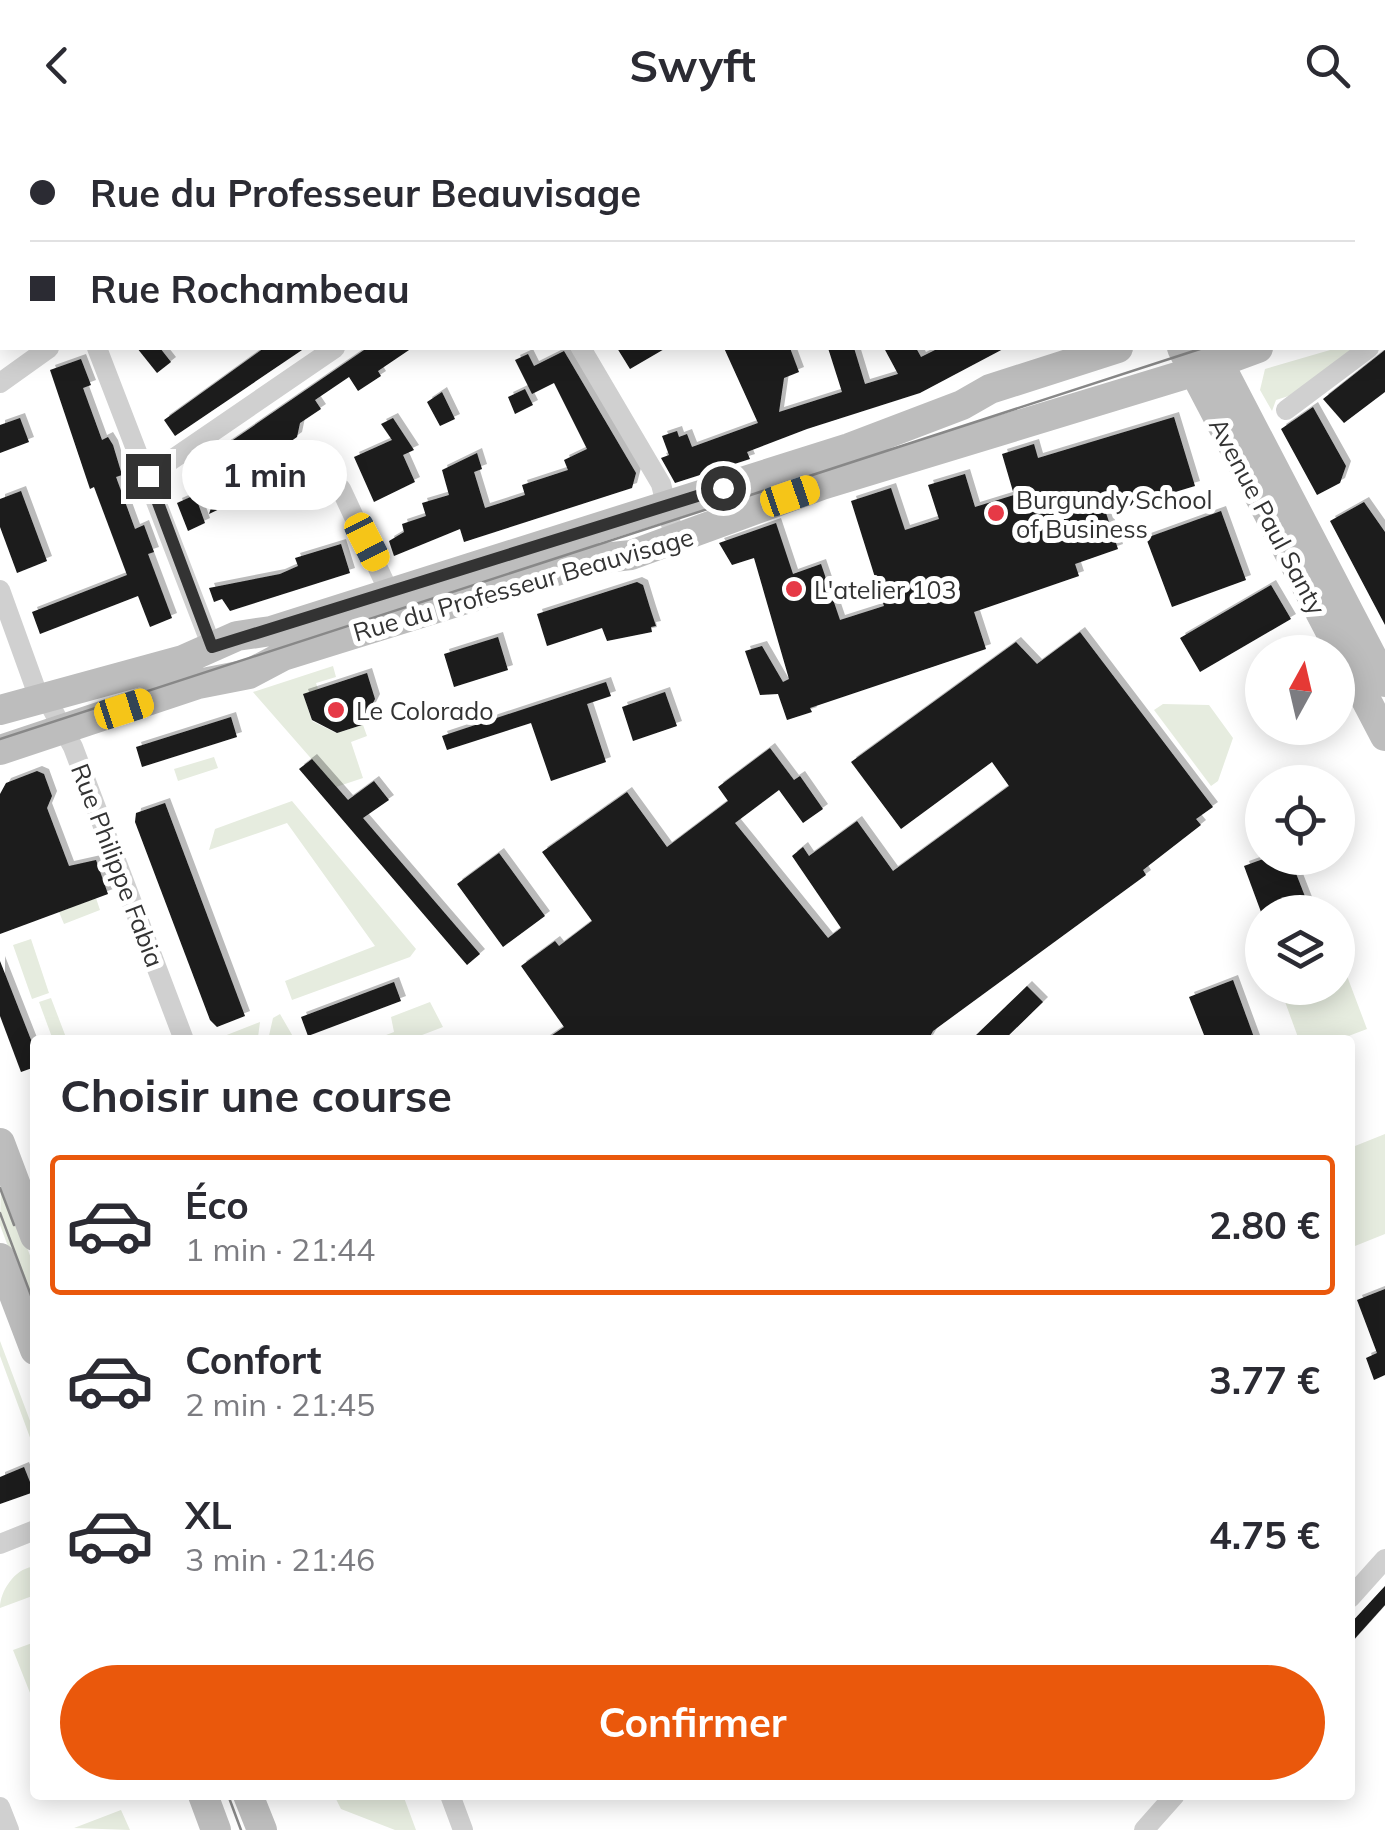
<!DOCTYPE html>
<html lang="fr">
<head>
<meta charset="utf-8">
<style>
  body { margin:0; font-family:Mulish,sans-serif; background:#f2f2f3; color:#2b2b33; height:100vh; display:flex; flex-direction:column; font-size:38px; white-space:nowrap }
  * { box-sizing:border-box; margin:0 }
  p { font-size:32px; color:#7c7c81 }
  .icon { flex:none; width:55px; height:55px; fill:none; stroke:currentColor; stroke-width:2; stroke-linecap:round; stroke-linejoin:round }
  .map { position:relative; flex:1; overflow:hidden }
  .drawer { position:absolute; left:30px; top:905px; width:1325px; height:765px; display:flex; flex-direction:column; background:#fff; border-radius:10px; box-shadow:0 5px 25px #0003 }
  .drawer>* { flex:none }
  .top-card { position:absolute; left:0px; top:0px; width:1385px; height:220px; box-shadow:0 5px 25px #0003; display:grid; align-content:center; height:220px; padding:0 30px; background:#fff }
  .needle { width:65px; rotate:8deg }
  .controls { position:absolute; left:1245px; top:505px; display:grid; gap:20px }
  .controls a { display:grid; place-items:center; width:110px; height:110px; border-radius:50%; background:#fff; box-shadow:0 5px 25px #0003; font-size:50px }
  .end { position:absolute; width:45px; height:45px; margin:-22px; border:12px solid #333; background:#fff; box-shadow:0 0 0 5px #fff }
  .from { border-radius:50% }
  .bubble { position:absolute; height:70px; border-radius:35px; background:#fff; box-shadow:0 5px 25px #0003; font-size:32px; font-weight:700; line-height:70px; text-align:center }
  .car { position:absolute; width:30px; height:60px; margin:-30px -15px; border-radius:12px; box-shadow:0 0 8px 2px #0007; background:linear-gradient(#f5c518 24%,#345 0 40%,#f5c518 0 76%,#345 0 86%,#f5c518 0) }
  .top-card b { display:flex; align-items:center; gap:35px; height:95px; font-size:38px }
  .top-card b+b { border-top:2px solid #e1e1e2 }
  .top-card i { width:25px; height:25px; background:#2b2b33 }
  ul { padding:0; list-style:none }
  li { display:flex; align-items:center; gap:30px; height:140px; margin:0 20px 15px; padding:0 10px; border:5px solid transparent; border-radius:10px }
  li div { flex:1 }
  li b { display:block; font-size:38px }
  li em { font-style:normal; font-weight:700 }
  li.on { border-color:#ea580c }
  li>.icon { width:90px; height:90px; stroke-width:1.5 }
  h2 { padding:0 30px; font-size:45px; line-height:120px }
  .action { display:flex; gap:20px; margin-top:auto; padding:20px 30px }
  .action a { flex:1; height:115px; border-radius:60px; background:#ea580c; color:#fff; font-size:40px; font-weight:700; line-height:115px; text-align:center }
  header { display:flex; justify-content:space-between; align-items:center; height:130px; padding:0 30px; background:#fff; font-size:45px; font-weight:700 }
  .map>svg:first-child { display:block }
  .green { fill:#e6ecdf }
  .building { fill:#1a1a1a; filter:url(#shadow) }
  .lines { fill:none; stroke-linecap:round; stroke-linejoin:round }
  .street { stroke:#d0d0d0; stroke-width:20 }
  .secondary { stroke:#bdbdbd; stroke-width:30 }
  .tram { stroke:#888; stroke-width:2.5 }
  .route { stroke:#333; stroke-width:12 }
  .poi-dot { fill:#e63946; stroke:#fff; stroke-width:4 }
  .labels { text-anchor:middle; dominant-baseline:central; stroke-width:10; stroke-linejoin:round; paint-order:stroke }
  .poi-label { font-size:25px; fill:#333; stroke:#fff; text-anchor:start }
  .street-label { font-size:25px; fill:#333; stroke:#fff }
</style>
</head>
<body>
<header><svg class="icon" aria-label="back" viewBox="0 0 24 24"><path d="M15 5l-7 7 7 7"/></svg>Swyft<svg class="icon" aria-label="search" viewBox="0 0 24 24"><circle cx="10" cy="10" r="6"/><path d="M15 15l6 6"/></svg></header>
<div class="map">
<svg width="1385" height="1700" viewBox="0 0 1385 1700">
  <defs>
    <filter id="shadow"><feDropShadow dx="5" dy="-5" stdDeviation="0" flood-color="#0004"/></filter>
  </defs>
  <rect width="100%" height="100%" fill="#fff"/>
  <path class="green" d="M1337 218H1359L1298 263 1276 270 1272 281 1260 260 1265 239Z
    M333 536 336 547 316 553 318 559 304 565 312 591 336 603 363 595 367 606 351 612 363 648 336 657 253 562Z
    M1163 574 1209 575 1233 608 1218 651 1211 656 1154 580Z
    M214 627 218 638 178 651 174 639Z
    M292 671 416 819 410 827 292 870 285 851 375 816 287 693 209 720 215 699Z
    M96 768 100 780 64 794 59 782Z
    M31 809 49 863 32 869 13 815Z
    M1338 822 1367 899 1338 910H1299L1280 858H1338Z
    M51 868 67 910H53L39 872Z
    M430 872 443 897 409 910H373L394 902 391 887Z
    M280 884 295 910H268L273 888Z
    M260 892 258 907 214 910Z
    M1385 1004V1104L1350 1118V1018Z
    M1 1047 35 1139V1189L0 1095Z
    M0 1211 35 1304 32 1313 0 1226Z
    M32 1437 35 1465 0 1478C0 1461 15 1439 32 1437Z
    M35 1512V1573H34L13 1520Z
    M334 1665H403L416 1700H395L341 1679Z
    M121 1680 130 1700 74 1698Z"/>
  <path class="building" d="M137 218H160L171 232 157 243Z
    M264 218H305L175 306 164 290Z
    M367 218H412L378 241 381 246 358 261 349 247 315 270 321 279 300 293 297 307 277 321 272 312 223 342 211 325Z
    M617 218H666L630 239Z
    M724 218H790L799 242 784 248 779 282 842 262 828 218H854L865 254 898 244 884 218H916L921 227 939 218H1005L920 263 807 299 747 322 750 329 675 353 661 328 669 325 662 306 677 301 679 307 687 304 692 317 758 293Z
    M1385 220V262L1344 293 1323 269Z
    M564 221 636 343 632 358 464 412 460 399 394 426 389 411 404 402 402 394 426 386 422 373 449 365 442 340 477 323 482 339 474 342 485 378 525 365 522 355 568 340 564 330 587 319 554 253 532 264 515 230 528 224 534 236Z
    M81 229 91 255 83 258 102 310 108 307 113 315 122 345 116 347 135 399 144 395 154 422 148 424 172 488 150 497 138 466 40 504 32 482 127 445 94 357 90 359 50 240Z
    M525 259 533 275 515 284 508 267Z
    M442 262 455 289 440 296 427 272Z
    M1313 277 1346 336 1340 353 1317 365 1281 299Z
    M1174 287 1195 356 1106 383 1118 419 1075 434 1079 446 974 482 986 519 810 578 812 582 787 590 778 564 760 565 745 521 762 516 783 552 789 549 754 428 732 435 719 413 776 393 793 444 821 434 840 490 884 476 851 371 891 358 905 400 939 389 928 355 965 344 975 377 1014 365 1002 324 1034 314 1038 328Z
    M20 288 29 312 0 323V295Z
    M393 288 414 320 403 325 415 352 374 372 354 327 392 310 381 294Z
    M309 336 317 353 298 362 290 345Z
    M219 354 232 373 209 384Z
    M21 361 47 431 17 443 0 397V369Z
    M195 365 205 393 188 401 177 373Z
    M1364 372 1385 402V495L1330 391Z
    M1221 381 1246 450 1172 477 1146 408Z
    M341 414 350 443 230 481 222 469 214 472 209 458 280 444 298 436 295 428Z
    M637 452 643 455 651 481 656 496 651 497 652 502 607 511 602 498 547 516 537 484Z
    M1271 455 1291 489 1200 542 1180 508Z
    M1080 502 1213 677 1196 689 1201 695 1143 740 1146 745 933 901 928 910H545L564 897 521 836 555 811 559 816 592 791 542 722 627 662 667 717 728 671 718 657 770 618 794 650 800 646 823 679 803 693 779 660 735 693 828 808 841 798 792 726 803 717 809 726 857 691 893 741 1009 656 992 632 901 699 851 632 1016 512 1037 534Z
    M498 507 508 540 454 557 444 524Z
    M367 543 375 569 362 595 337 603 312 590 303 564Z
    M606 552 611 566 587 574 606 632 551 651 531 593 447 620 442 606Z
    M665 562 677 596 633 611 622 577Z
    M231 587 237 607 142 637 136 617Z
    M312 629 348 670 374 651 389 670 363 688 480 824 467 835 299 639Z
    M37 641 44 644 52 666 47 678 69 736 96 730 108 764 0 804V664L6 653Z
    M165 673 245 886 217 897 210 890 135 692 136 683Z
    M499 723 545 786 503 817 457 754Z
    M1266 728H1290L1311 782H1261L1244 736Z
    M0 831 35 920V937L21 942 0 886Z
    M1233 850 1255 910H1206L1189 867Z
    M394 852 401 871 308 906 301 887Z
    M1027 856 1043 872 1004 910H971Z
    M1385 1159V1245L1374 1250 1366 1228 1377 1223 1357 1170Z
    M24 1337 34 1362 0 1374V1347Z
    M1385 1456V1475L1350 1514V1494Z"/>
  <g class="lines">
    <path class="street" d="M16 0 17 2
      M445 0 447 2
      M306 2 309 0
      M630 2 633 0
      M1216 2V0
      M97 218 212 517
      M581 218 661 354 675 410
      M0 253 49 218
      M1286 280 1369 218
      M148 346 335 218
      M341 359 390 464
      M0 460 39 568 51 577 73 617 184 910
      M0 1414 35 1400
      M1350 1468 1385 1429
      M450 1665 463 1700
      M0 1677 9 1700
      M1144 1700 1175 1665"/>
    <path class="secondary" d="M1063 0 1065 2
      M1092 0 1093 2
      M1382 145 1385 144
      M1382 174 1385 173
      M1182 218 1385 606
      M1211 218 1385 552
      M0 580 183 530 237 506 271 501 849 318 962 275 990 259 1118 218
      M0 620 198 554 249 544 283 526 495 460 595 429 631 425 822 355 1193 242 1258 218
      M0 1013 35 1106
      M0 1128 35 1220
      M203 1665 216 1700
      M248 1665 262 1700"/>
    <path class="tram" d="M1382 155 1385 154
      M0 609 1203 218
      M0 1058 14 1095
      M0 1083 35 1176
      M228 1665 241 1700"/>
  </g>
  <g class="lines">
    <path class="route" d="M148 346 212 517 723 358"/>
  </g>
  <g class="poi-dot">
    <circle cx="996" cy="383" r="10"/>
    <circle cx="794" cy="459" r="10"/>
    <circle cx="336" cy="580" r="10"/>
  </g>
  <g class="labels">
    <g class="poi-label">
      <text x="1016" y="369">Burgundy School<tspan x="1016" dy="29">of Business</tspan></text>
      <text x="814" y="459">L'atelier 103</text>
      <text x="356" y="580">Le Colorado</text>
    </g>
    <g class="street-label">
      <text transform="translate(1268 386) rotate(62)">Avenue Paul Santy</text>
      <text transform="translate(523 454) rotate(-16)">Rue du Professeur Beauvisage</text>
      <text transform="translate(118 735) rotate(69)">Rue Philippe Fabia</text>
    </g>
  </g>
</svg>
<div class="controls">
<a><svg class="needle" viewBox="-14 -14 28 28"><path d="M0-13l5 13h-10z" fill="#e53935"/><path d="M0 13l5-13h-10z" fill="#7c7c81"/></svg></a>
<a><svg class="icon" aria-label="locate" viewBox="0 0 24 24"><circle cx="12" cy="12" r="6"/><path d="M12 2v4M12 18v4M2 12h4M18 12h4"/></svg></a>
<a><svg class="icon" aria-label="layers" viewBox="0 0 24 24"><path d="M12 4l9 5-9 5-9-5zM3 14l9 5 9-5"/></svg></a>
</div>
<i class="end from" style="left:723px;top:358px"></i>
<i class="end" style="left:148px;top:346px"></i>
<div class="bubble" style="left:182px;top:310px;width:165px">1 min</div>
<i class="car" style="left:790px;top:366px;rotate:71deg"></i>
<i class="car" style="left:367px;top:412px;rotate:153deg"></i>
<i class="car" style="left:124px;top:579px;rotate:72deg"></i>
<div class="top-card">
<b><i class="from"></i>Rue du Professeur Beauvisage</b>
<b><i></i>Rue Rochambeau</b>
</div>
<section class="drawer">
<h2>Choisir une course</h2>
<ul>
<li class="on"><svg class="icon" aria-label="car" viewBox="0 0 24 24"><path d="M5 17H2v-5l4-1 3-4h7l3 4 3 1v5h-3M9 17h6M6 11h13"/><circle cx="7" cy="17" r="2"/><circle cx="17" cy="17" r="2"/></svg><div><b>Éco</b><p>1 min · 21:44</p></div><em>2.80 €</em></li>
<li><svg class="icon" aria-label="car" viewBox="0 0 24 24"><path d="M5 17H2v-5l4-1 3-4h7l3 4 3 1v5h-3M9 17h6M6 11h13"/><circle cx="7" cy="17" r="2"/><circle cx="17" cy="17" r="2"/></svg><div><b>Confort</b><p>2 min · 21:45</p></div><em>3.77 €</em></li>
<li><svg class="icon" aria-label="car" viewBox="0 0 24 24"><path d="M5 17H2v-5l4-1 3-4h7l3 4 3 1v5h-3M9 17h6M6 11h13"/><circle cx="7" cy="17" r="2"/><circle cx="17" cy="17" r="2"/></svg><div><b>XL</b><p>3 min · 21:46</p></div><em>4.75 €</em></li>
</ul>
<div class="action"><a>Confirmer</a></div>
</section>
</div>
</body>
</html>
